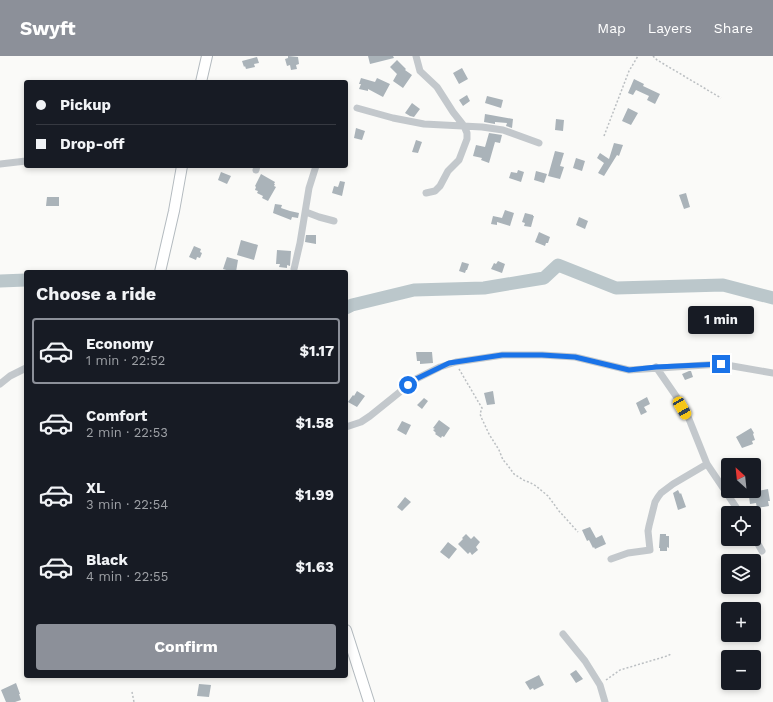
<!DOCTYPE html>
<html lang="en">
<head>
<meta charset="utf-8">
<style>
  body { margin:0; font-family:"Work Sans",sans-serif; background:#20242c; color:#f1f3f6; height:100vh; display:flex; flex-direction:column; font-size:15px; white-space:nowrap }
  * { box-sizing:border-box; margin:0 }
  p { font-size:13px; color:#9ea1a6 }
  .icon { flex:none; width:22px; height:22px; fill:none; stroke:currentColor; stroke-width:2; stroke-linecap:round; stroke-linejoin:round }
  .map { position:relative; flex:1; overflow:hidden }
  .sheet { position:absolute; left:24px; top:214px; width:324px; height:408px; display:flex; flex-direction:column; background:#171b24; border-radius:4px; box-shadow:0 2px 6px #0003 }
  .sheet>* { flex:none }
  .guide { position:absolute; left:24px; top:24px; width:324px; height:88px; border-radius:4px; box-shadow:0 2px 6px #0003; display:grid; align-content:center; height:88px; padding:0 12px; background:#171b24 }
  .needle { width:26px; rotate:333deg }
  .fabs { position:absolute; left:721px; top:402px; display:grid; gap:8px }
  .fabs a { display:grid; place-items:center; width:40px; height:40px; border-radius:4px; background:#171b24; box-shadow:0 2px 6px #0003; font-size:20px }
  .end { position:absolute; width:18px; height:18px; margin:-9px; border:5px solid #1a73e8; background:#fff; box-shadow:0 0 0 2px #fff }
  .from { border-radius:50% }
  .bubble { position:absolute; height:28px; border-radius:4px; background:#171b24; box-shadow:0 2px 6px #0003; font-size:13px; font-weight:700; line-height:28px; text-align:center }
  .car { position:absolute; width:12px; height:24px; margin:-12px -6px; border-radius:5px; box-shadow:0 0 3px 1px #0007; background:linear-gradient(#f5c518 24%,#345 0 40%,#f5c518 0 76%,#345 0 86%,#f5c518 0) }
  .guide b { display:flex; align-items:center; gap:14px; height:38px; font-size:15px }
  .guide b+b { border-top:1px solid #363941 }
  .guide i { width:10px; height:10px; background:#f1f3f6 }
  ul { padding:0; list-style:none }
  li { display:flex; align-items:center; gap:12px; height:66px; margin:0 8px 6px; padding:0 4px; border:2px solid transparent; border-radius:4px }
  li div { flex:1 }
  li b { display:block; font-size:15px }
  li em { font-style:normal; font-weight:700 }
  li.selected { border-color:#8c9099 }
  li>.icon { width:36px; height:36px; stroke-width:1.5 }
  h2 { padding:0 12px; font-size:18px; line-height:48px }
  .button { display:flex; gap:8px; margin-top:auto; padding:8px 12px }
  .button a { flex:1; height:46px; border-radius:4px; background:#8c9099; color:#fff; font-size:16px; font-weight:700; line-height:46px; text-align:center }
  header { display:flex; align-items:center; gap:24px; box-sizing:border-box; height:56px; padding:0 20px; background:#8c9099; color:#fff }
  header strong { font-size:19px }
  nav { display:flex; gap:22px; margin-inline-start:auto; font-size:14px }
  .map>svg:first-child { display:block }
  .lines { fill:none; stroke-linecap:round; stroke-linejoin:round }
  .river { stroke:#bbc7cb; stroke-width:13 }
  .building { fill:#aab3b9 }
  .secondary-casing { stroke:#b3babf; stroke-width:12 }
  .path { stroke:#bbbfc2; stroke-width:1.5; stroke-dasharray:2 2; stroke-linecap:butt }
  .street { stroke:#c3c8cc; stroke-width:7 }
  .secondary { stroke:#fff; stroke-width:10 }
  .route { stroke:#1a73e8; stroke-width:5 }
</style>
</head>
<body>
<header>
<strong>Swyft</strong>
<nav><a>Map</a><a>Layers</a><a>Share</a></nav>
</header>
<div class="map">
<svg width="773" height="646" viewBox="0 0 773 646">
  <rect width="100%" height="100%" fill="#fafaf8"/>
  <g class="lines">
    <path class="river" d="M0 225 26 224
      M346 252 352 249 414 234 484 232 544 222 558 209 616 232 723 229 773 242"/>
  </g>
  <path class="building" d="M288 0 298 1 299 8 296 9 297 13 291 14 290 9 287 10 285 3 288 2Z
    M368 0H393L394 2 370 8Z
    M257 1 259 7 254 8 255 11 246 13 245 10 244 11 242 5Z
    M397 4 406 13 405 14 412 19 403 32 393 25 397 18 390 11Z
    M462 12 468 23 459 28 453 17Z
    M361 22 375 26 377 22 390 28 383 41 368 33V35L359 33 361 28H359Z
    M634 23 644 28 643 30 660 38 655 48 647 44 649 40 636 34 633 39 628 37Z
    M467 39 470 45 463 50 459 44Z
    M487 40 503 44 501 52 485 47Z
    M412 47 420 53 414 61 410 60 405 57Z
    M628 52 638 57 631 69 622 65Z
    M485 58 513 63 512 72 506 70 507 67 495 66V68L484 66Z
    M556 63 564 64 563 75 555 74Z
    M356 72 365 75 362 84 354 82Z
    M489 77 502 79 500 87 495 86 489 107 481 104 482 102 473 100 476 89 485 91Z
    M416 84 422 86 418 97 412 96Z
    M614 87 623 89 619 100 617 99 604 120 598 117 604 107 597 102 600 97 609 103Z
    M555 95 564 97 560 110 564 111 560 123 548 120Z
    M576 102 585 105 582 115 573 112Z
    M518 114 524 116 521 126 509 122 511 116 517 117Z
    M536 115 547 118 544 127 534 124Z
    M221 116 231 120 227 128 218 124Z
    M261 118 275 126 274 128H275L274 130 276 131 268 145 262 142 263 140 257 137 258 135 255 134 256 131 255 130Z
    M340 125 345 126 342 140 332 137 334 130 338 131Z
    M686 137 690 151 684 153 679 139Z
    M47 141H59V150H46Z
    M275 148 282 149 281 152 290 155 299 157 298 162 292 161 291 164 273 157Z
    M505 154 514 157 510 170 497 166V169L491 168 493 160 502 162Z
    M525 157 533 159V160H534L531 171 524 170 525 167 522 166Z
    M579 161 588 165 585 173 576 169Z
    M539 176 550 181 548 187H546L545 190 535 186Z
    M306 179H316V188L305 186Z
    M241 184 258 189 254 204 237 199Z
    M194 190 201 193 200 196 202 197 200 202 197 201 196 204 189 201Z
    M277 194 291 195 290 210 287 209V212L279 211 280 208H276Z
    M227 201 238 204 236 216H233L223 213Z
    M498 205 505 208 502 217 491 213 494 207 496 208Z
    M462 206 469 208 467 214H466L465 217 459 215Z
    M416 296H432L433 307 420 308V305H417Z
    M689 315H691L693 321 685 324 682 318Z
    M357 335 365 340 357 351 348 346 353 339 354 340Z
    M493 335 495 348 487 349 484 337Z
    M647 341 650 348 644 351 647 356 641 359 636 347Z
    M424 342 428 345 422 353 417 349Z
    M439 364 450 372 444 381 442 380 441 382 435 378 436 377 433 374 435 373 433 372Z
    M402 365 411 369 406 379 397 374Z
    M751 372 754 377 753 378 755 384 752 385 753 388 742 392 736 381Z
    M768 433 770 445H768L769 450 757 452 756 447 750 448 749 441 754 440V436Z
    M678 434 680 438 681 437 686 451 678 454 673 437Z
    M405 441 411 446 402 455 397 451Z
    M590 471 596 482 602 479 606 488 595 493 594 491 593 492 589 484 587 485 582 474Z
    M466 478 471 483 474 480 480 486 476 491 478 494 472 499 470 496 468 498 458 488 463 483 462 482Z
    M660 478H666V480H669V492L667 491V495H660V492H659Z
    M448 486 457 493 449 503 440 496Z
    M576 614 583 623 576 627 570 618Z
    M539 619 544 629 534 634 533 632 530 634 525 626Z
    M16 627 20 638H19L21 644 15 646H6L1 634Z
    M199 628 211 629 209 641 197 640Z"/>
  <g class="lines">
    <defs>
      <path id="secondary" d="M201 26 207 0
        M160 216 174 155 182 110
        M346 574 369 646"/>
    </defs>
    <use href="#secondary" class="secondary-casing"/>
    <path class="path" d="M653 0 657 4 721 42
      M604 80 629 15 638 0
      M459 313 479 347 482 352 480 358 482 363 489 378 499 394 503 404 506 407 514 418 525 425 529 426 536 430 548 440 559 455 578 476
      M606 624 620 614 667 600 671 598
      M132 636 134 646"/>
    <path class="street" d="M416 0 420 15 437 31 453 56 464 70 467 77V83L459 104 448 115 440 130 435 135 426 137
      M357 52 393 62 424 68 482 71 503 74 539 87
      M0 108 26 105
      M256 114 257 110
      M306 156 319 161 334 165
      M294 213 300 187 309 132 316 110
      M656 311 676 340 689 363 707 408 740 457
      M0 328 10 320 26 312
      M346 371 361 366 370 360 416 323 440 311 456 306 503 299H542L575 301 629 314 721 308 773 317
      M754 481 762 495
      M611 503 628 497 650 494 648 475 649 470 655 446 658 441 661 437 673 428 707 408
      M563 578 585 605 600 629 605 646"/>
    <use href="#secondary" class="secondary"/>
  </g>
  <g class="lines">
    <path class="route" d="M408 329 416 323 449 307 502 299H542L575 301 629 314 656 311 721 308"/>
  </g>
</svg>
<div class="fabs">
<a><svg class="needle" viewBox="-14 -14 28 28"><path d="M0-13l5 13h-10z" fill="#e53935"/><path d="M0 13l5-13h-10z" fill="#9ea1a6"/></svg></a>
<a><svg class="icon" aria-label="locate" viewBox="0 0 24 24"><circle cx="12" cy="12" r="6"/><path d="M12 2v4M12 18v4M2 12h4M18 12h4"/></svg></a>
<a><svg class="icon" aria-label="layers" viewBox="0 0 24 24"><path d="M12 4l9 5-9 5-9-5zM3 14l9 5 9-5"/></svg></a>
<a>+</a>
<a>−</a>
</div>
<i class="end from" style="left:408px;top:329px"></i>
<i class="end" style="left:721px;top:308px"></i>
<div class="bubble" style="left:688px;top:250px;width:66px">1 min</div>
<i class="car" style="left:682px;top:352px;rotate:150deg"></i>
<div class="guide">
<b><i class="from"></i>Pickup</b>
<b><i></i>Drop-off</b>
</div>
<section class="sheet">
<h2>Choose a ride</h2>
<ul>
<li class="selected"><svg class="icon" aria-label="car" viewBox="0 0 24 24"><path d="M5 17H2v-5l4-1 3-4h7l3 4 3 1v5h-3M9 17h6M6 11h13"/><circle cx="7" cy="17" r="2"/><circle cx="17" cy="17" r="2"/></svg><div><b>Economy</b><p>1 min · 22:52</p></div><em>$1.17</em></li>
<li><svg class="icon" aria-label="car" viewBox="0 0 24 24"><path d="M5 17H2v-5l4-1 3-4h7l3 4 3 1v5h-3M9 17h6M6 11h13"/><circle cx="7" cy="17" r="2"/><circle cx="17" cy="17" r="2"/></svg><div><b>Comfort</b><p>2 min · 22:53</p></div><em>$1.58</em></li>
<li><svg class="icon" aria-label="car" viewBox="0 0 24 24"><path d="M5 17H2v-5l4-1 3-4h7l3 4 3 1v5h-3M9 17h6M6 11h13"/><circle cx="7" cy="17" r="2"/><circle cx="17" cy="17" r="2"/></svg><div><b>XL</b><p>3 min · 22:54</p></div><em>$1.99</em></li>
<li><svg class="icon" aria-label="car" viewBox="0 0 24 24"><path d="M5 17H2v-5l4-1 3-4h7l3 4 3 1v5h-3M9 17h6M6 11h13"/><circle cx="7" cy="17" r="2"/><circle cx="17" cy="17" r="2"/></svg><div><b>Black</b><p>4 min · 22:55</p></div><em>$1.63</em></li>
</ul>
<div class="button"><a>Confirm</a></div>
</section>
</div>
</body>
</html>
